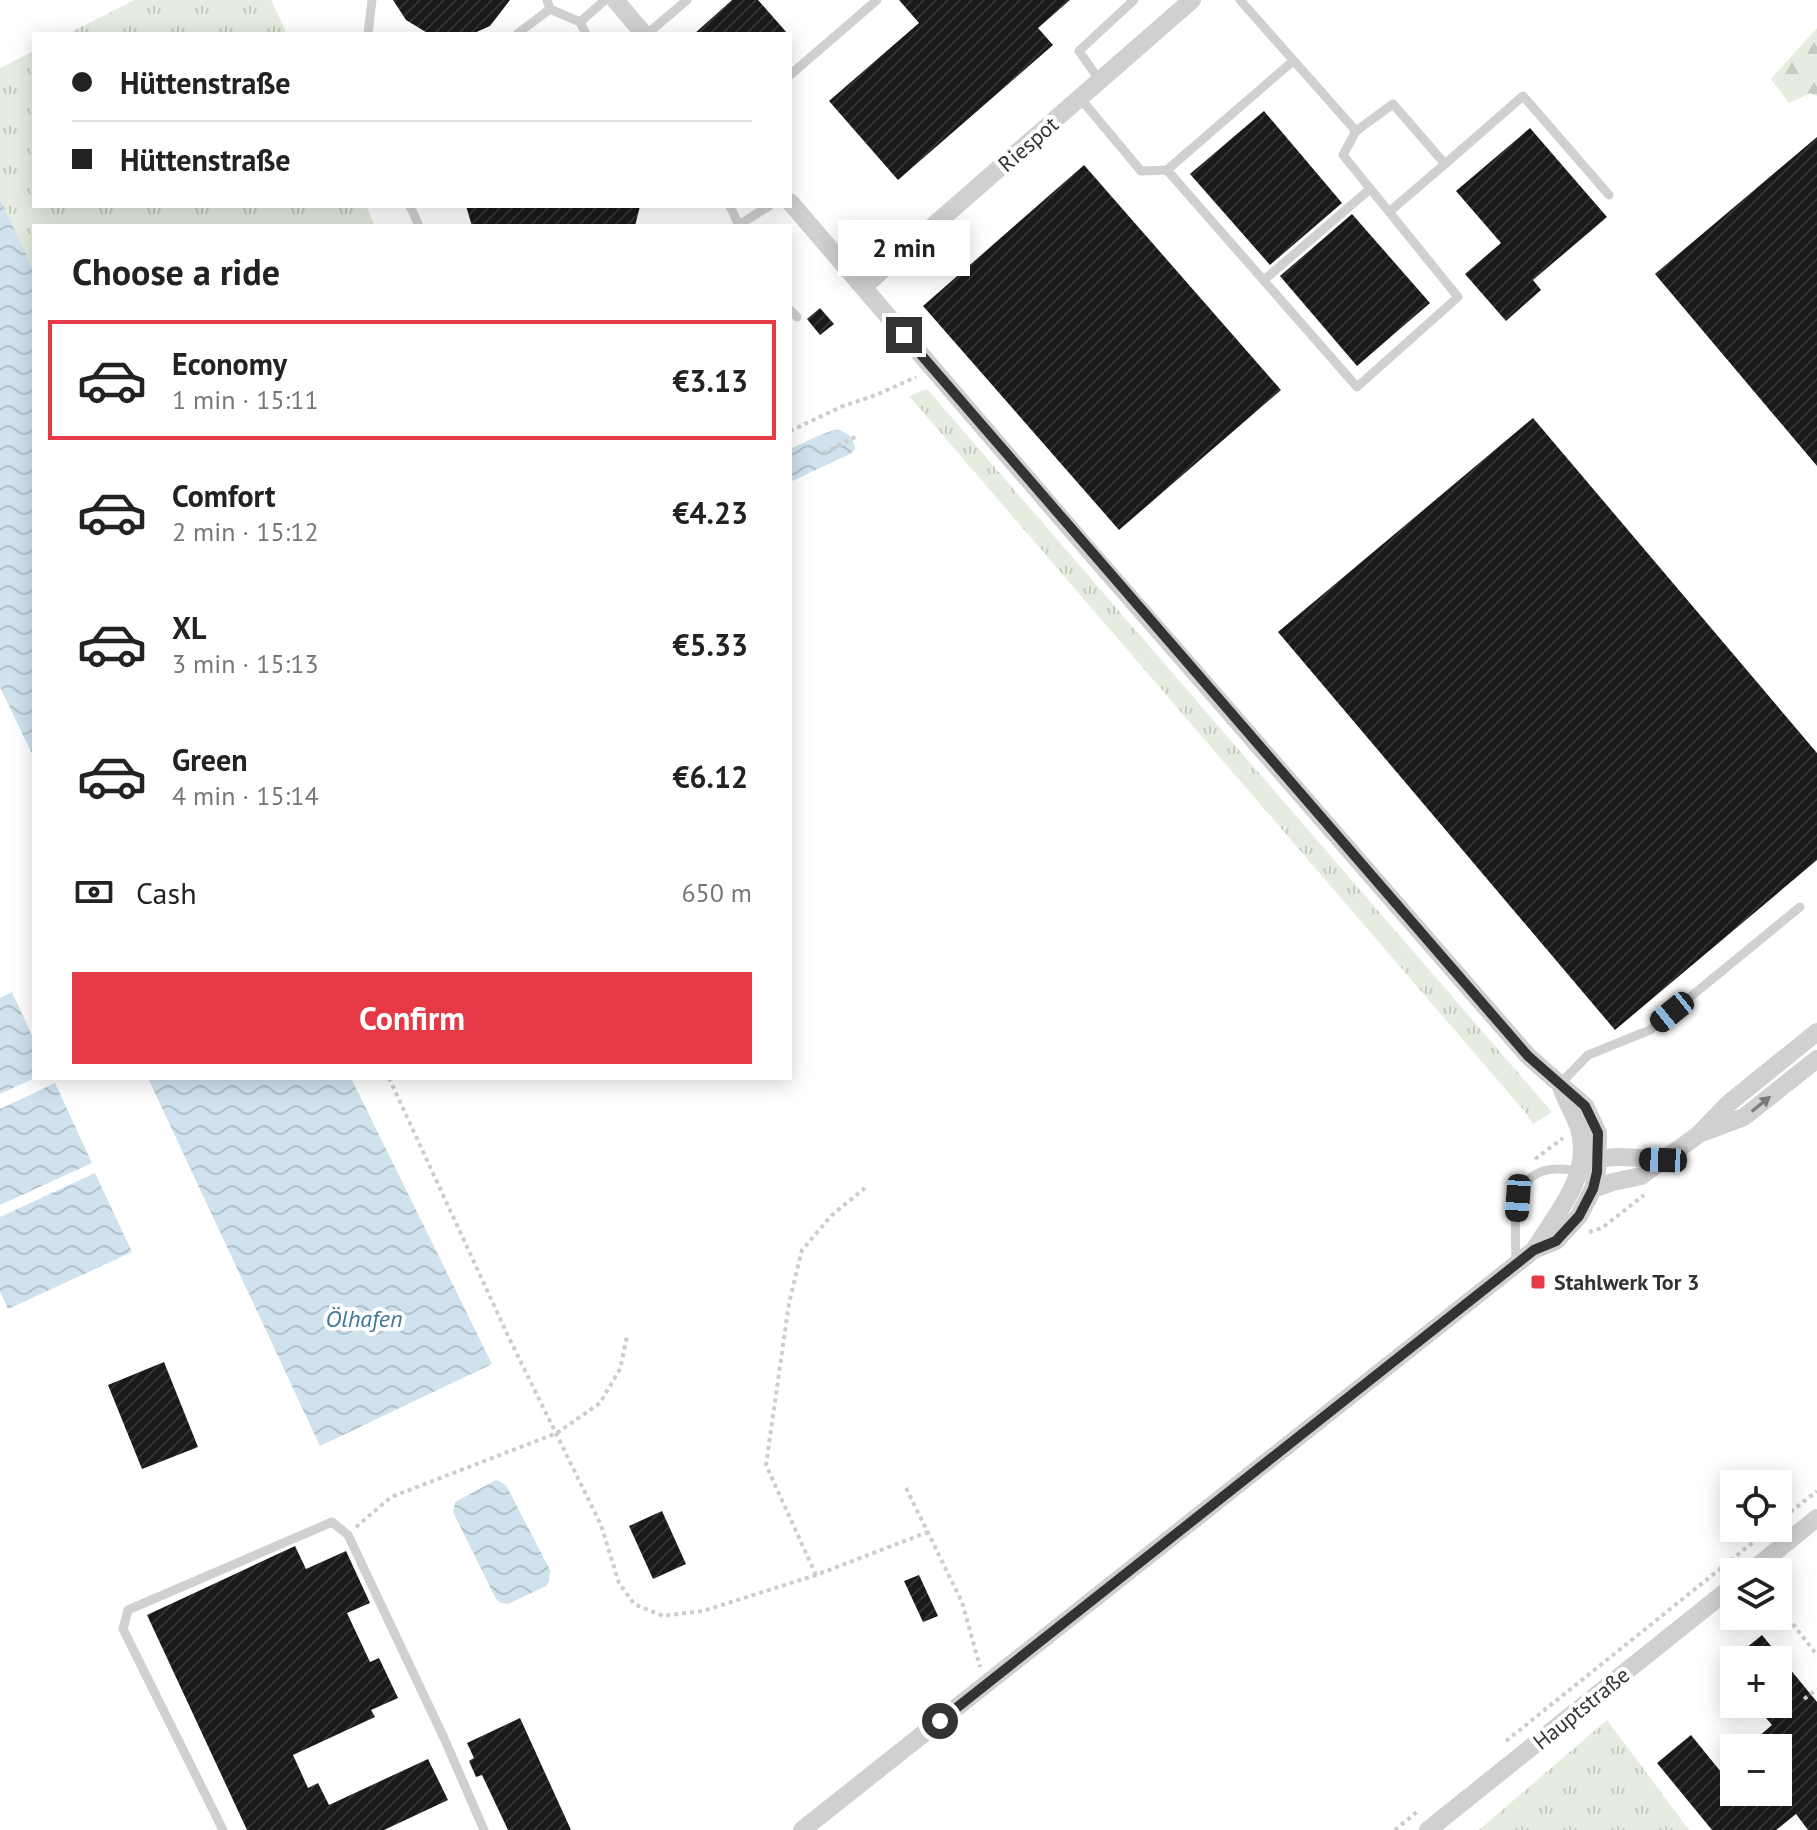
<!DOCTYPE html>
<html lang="en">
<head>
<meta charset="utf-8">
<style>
  body { margin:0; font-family:"PT Sans",sans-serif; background:#f6f6f6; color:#222; height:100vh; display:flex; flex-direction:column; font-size:30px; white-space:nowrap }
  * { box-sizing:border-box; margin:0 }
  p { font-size:26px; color:#767676 }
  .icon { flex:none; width:44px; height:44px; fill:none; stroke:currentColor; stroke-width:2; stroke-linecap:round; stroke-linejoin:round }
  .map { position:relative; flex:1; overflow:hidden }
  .sheet { position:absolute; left:32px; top:224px; width:760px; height:856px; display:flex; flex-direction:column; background:#fff; border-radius:0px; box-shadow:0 4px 20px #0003 }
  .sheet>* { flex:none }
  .top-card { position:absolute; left:32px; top:32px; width:760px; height:176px; border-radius:0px; box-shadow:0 4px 20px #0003; display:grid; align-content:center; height:176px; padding:0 40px; background:#fff }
  .tools { position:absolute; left:1720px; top:1470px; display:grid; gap:16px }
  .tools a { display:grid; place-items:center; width:72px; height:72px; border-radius:0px; background:#fff; box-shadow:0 4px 20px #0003; font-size:40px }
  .end { position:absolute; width:36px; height:36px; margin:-18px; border:10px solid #333; background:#fff; box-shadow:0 0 0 4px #fff }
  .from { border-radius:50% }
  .bubble { position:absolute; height:56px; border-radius:0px; background:#fff; box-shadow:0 4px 20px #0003; font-size:26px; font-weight:600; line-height:56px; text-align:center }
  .car { position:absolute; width:24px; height:48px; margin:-24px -12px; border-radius:10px; box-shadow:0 0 6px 2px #0007; background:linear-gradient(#222 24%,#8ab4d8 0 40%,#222 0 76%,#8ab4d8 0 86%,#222 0) }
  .top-card b { display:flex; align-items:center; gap:28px; height:76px; font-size:30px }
  .top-card b+b { border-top:2px solid #e0e0e0 }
  .top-card i { width:20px; height:20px; background:#222 }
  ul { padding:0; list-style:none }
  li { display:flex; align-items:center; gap:24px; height:120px; margin:0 16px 12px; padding:0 24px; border:4px solid transparent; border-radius:0px }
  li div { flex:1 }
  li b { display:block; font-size:30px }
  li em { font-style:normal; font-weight:600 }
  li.selected { border-color:#e63946 }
  li>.icon { width:72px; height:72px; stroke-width:1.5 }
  h2 { padding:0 40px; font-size:36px; line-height:96px }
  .pay { display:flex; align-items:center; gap:20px; height:88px; padding:0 40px; font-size:30px }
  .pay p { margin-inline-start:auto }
  .primary-button { display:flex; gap:16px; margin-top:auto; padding:16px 40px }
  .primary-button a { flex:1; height:92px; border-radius:0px; background:#e63946; color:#fff; font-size:32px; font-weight:600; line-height:92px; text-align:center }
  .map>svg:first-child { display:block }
  .grass { fill:url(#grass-tufts) }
  .forest { fill:url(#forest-firs) }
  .water { fill:url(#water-waves) }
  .building { fill:url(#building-hatch) }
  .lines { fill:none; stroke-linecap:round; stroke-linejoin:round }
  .path { stroke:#cdcdcd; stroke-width:4; stroke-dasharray:4 4; stroke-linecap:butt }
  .lane { stroke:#d0d0d0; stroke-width:9 }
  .street { stroke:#d0d0d0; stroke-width:18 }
  .oneway { fill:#7a7a7a }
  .route { stroke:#333; stroke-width:10 }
  .poi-dot { fill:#e63946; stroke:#fff; stroke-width:3 }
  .labels { text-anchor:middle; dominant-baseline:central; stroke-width:8; stroke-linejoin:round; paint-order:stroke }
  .street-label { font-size:22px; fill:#333; stroke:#fff }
  .poi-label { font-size:22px; font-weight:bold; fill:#333; stroke:#fff; text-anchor:start }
  .water-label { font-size:24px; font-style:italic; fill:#3f7597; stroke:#fff }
</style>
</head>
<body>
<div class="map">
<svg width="1817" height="1830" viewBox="0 0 1817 1830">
  <defs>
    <pattern id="grass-tufts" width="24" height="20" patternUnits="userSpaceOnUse" patternTransform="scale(2)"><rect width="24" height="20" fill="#e6ecdf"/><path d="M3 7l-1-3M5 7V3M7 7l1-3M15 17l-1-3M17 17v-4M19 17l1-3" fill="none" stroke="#c6cbc0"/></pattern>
    <pattern id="forest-firs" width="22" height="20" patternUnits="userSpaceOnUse" patternTransform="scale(2)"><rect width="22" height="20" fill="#e6ecdf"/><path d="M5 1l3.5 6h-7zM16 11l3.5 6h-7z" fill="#c6cbc0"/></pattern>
    <pattern id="water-waves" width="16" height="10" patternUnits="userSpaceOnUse" patternTransform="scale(2)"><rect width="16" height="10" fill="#cfe2ee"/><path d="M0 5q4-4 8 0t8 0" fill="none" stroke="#b2c2cd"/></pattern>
    <pattern id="building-hatch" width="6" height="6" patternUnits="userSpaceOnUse" patternTransform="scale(2)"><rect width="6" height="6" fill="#1a1a1a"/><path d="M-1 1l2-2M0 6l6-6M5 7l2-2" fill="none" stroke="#333"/></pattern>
  </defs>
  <rect width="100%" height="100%" fill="#fff"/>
  <path class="grass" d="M135 0H271L287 34H67Z
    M34 51V206H366L375 226H34V271L0 199V68Z
    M927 389 1552 1112 1533 1124 1526 1113 909 396Z
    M1607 1720 1689 1830H1479Z"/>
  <path class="forest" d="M1817 28V96L1810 93 1789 103 1771 79Z"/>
  <path class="water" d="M0 199 34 271V758L0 687Z
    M837 429C848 433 854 437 855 449L850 454 790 482V449L818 436Z
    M12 992 34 1040V1078H35L0 1094V998Z
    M148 1078H351L492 1364 320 1446Z
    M55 1083 92 1163 0 1205V1109Z
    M95 1173 132 1252 8 1309 0 1291V1217Z
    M496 1480 501 1482 507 1487 550 1570 549 1581 546 1586 508 1604 501 1603 496 1599 453 1512 455 1502Z"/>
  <path class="building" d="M393 0H510L490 26 472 34H429L406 20Z
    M732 0H758L788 34H694Z
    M899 0H1070L1038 28 1053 45 898 180 829 101 919 23Z
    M1264 111 1342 203 1270 265 1190 174Z
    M1530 128 1607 217 1533 280 1541 290 1506 321 1465 274 1501 243 1456 191Z
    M1817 137V466L1655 274Z
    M1084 165 1281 390 1119 530 923 306Z
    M466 206H640L635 226H472Z
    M1352 214 1430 303 1357 366 1280 276Z
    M820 308 834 324 820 335 807 319Z
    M1533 418 1817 753V860L1615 1030 1278 632Z
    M164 1362 198 1447 142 1469 108 1385Z
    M662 1511 686 1564 653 1579 629 1526Z
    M295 1546 306 1569 346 1551 370 1603 347 1613 370 1662 379 1658 398 1698 371 1710 375 1717 293 1755 308 1788 318 1783 329 1805 428 1759 448 1800 384 1830H247L147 1615Z
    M919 1575 938 1616 923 1622 904 1581Z
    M1762 1635 1817 1702V1830H1808L1796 1814 1776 1830H1712L1657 1763 1691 1735 1734 1788V1792H1778V1748H1767L1758 1737 1772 1725 1754 1704H1778V1660H1731Z
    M520 1718 571 1830H508L482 1775 476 1777 469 1761 474 1758 467 1743Z"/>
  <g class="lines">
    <path class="path" d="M790 431 843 406 876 395 916 377
      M823 453 857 436
      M389 1078 510 1340 601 1525 619 1583 634 1604 663 1616 703 1611 816 1575 928 1532
      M1535 1159 1563 1138
      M1589 1232 1602 1228 1644 1195
      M906 1488 962 1602 980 1667
      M1778 1522 1817 1491
      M356 1527 391 1497 557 1433 600 1403 620 1369 627 1336
      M816 1575 766 1465 789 1303 802 1250 832 1215 865 1188
      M1778 1605 1817 1655
      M1787 1616 1793 1611
      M1804 1699 1817 1689
      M1506 1741 1771 1528
      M1395 1830 1418 1811"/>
    <path class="lane" d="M550 9 580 22 605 0
      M580 22 586 34
      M368 34 372 0
      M517 34 550 9 547 0
      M647 34 687 0
      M790 75 877 0
      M1100 81 1079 51 1134 0
      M1080 98 1141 171 1167 170 1293 61
      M1356 131 1393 104 1445 164 1523 96 1609 195
      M1167 170 1357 387 1458 297 1343 155 1356 131 1240 0
      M410 206 419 226
      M730 206 739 226
      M1389 212 1445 164
      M737 226 769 206
      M1264 280 1370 189
      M790 310 797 317
      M1560 1084 1588 1055 1650 1030 1800 907
      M1516 1264C1515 1215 1508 1157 1578 1171
      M223 1830 123 1629 128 1610 332 1522 348 1535 444 1738 484 1830"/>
    <path class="street" d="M615 0 644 34
      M790 202 1091 553 1528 1056 1585 1106 1598 1133 1597 1172 1593 1189 1579 1216 1556 1241 1534 1250 802 1830
      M863 287 1192 0
      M1704 1132 1744 1117 1817 1059
      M1591 1163C1609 1152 1642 1159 1663 1160
      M1593 1189 1613 1182 1641 1176 1698 1135 1729 1103 1817 1032
      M1534 1250C1556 1214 1593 1175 1579 1128 1574 1114 1566 1101 1561 1087
      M1750 1572 1817 1518
      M1428 1830 1734 1585"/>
  </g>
  <defs><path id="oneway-solid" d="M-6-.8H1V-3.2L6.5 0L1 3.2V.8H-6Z" transform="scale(2)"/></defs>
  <use class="oneway" href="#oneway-solid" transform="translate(1761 1104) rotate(-39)"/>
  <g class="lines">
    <path class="route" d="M904 335 1528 1056 1585 1106 1598 1133 1597 1172 1593 1189 1579 1216 1556 1241 1534 1250 940 1721"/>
  </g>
  <rect class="poi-dot" x="1530" y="1274" width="16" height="16" rx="4"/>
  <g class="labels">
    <g class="street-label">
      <text transform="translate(1028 144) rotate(-41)">Riespot</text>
      <text transform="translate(1581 1708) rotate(-39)">Hauptstraße</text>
    </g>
    <g class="poi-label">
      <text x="1554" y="1282">Stahlwerk Tor 3</text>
    </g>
    <g class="water-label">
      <text x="364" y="1318">Ölhafen</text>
    </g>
  </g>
</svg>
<div class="tools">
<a><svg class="icon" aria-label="locate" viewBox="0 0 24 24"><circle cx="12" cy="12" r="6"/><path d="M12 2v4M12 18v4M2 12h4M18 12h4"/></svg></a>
<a><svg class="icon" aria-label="layers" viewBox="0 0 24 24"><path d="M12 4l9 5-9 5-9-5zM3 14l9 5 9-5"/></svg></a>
<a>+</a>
<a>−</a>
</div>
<i class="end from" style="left:940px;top:1721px"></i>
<i class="end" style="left:904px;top:335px"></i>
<div class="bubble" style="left:838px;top:220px;width:132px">2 min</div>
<i class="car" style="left:1672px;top:1012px;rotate:231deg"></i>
<i class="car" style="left:1663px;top:1160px;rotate:272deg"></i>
<i class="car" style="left:1518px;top:1198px;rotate:184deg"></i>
<div class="top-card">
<b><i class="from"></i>Hüttenstraße</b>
<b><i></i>Hüttenstraße</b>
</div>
<section class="sheet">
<h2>Choose a ride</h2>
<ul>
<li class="selected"><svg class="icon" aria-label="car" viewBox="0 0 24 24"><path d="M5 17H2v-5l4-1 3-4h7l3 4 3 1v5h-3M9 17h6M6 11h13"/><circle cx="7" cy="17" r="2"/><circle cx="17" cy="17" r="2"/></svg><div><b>Economy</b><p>1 min · 15:11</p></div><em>€3.13</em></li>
<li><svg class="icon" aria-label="car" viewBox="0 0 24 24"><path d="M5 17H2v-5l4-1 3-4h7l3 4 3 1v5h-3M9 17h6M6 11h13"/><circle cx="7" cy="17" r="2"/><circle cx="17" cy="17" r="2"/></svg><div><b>Comfort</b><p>2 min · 15:12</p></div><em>€4.23</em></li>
<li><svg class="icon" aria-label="car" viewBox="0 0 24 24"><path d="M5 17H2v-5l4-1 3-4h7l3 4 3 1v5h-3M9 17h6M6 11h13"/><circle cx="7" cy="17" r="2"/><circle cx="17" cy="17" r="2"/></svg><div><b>XL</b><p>3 min · 15:13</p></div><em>€5.33</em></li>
<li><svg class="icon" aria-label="car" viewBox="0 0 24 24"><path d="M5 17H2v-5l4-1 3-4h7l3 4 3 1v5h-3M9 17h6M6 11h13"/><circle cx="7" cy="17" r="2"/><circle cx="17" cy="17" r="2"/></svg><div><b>Green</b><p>4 min · 15:14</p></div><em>€6.12</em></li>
</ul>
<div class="pay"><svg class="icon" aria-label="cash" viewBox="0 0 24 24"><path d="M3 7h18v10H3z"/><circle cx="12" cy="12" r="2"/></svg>Cash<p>650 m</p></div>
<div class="primary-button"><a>Confirm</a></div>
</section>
</div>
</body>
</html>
